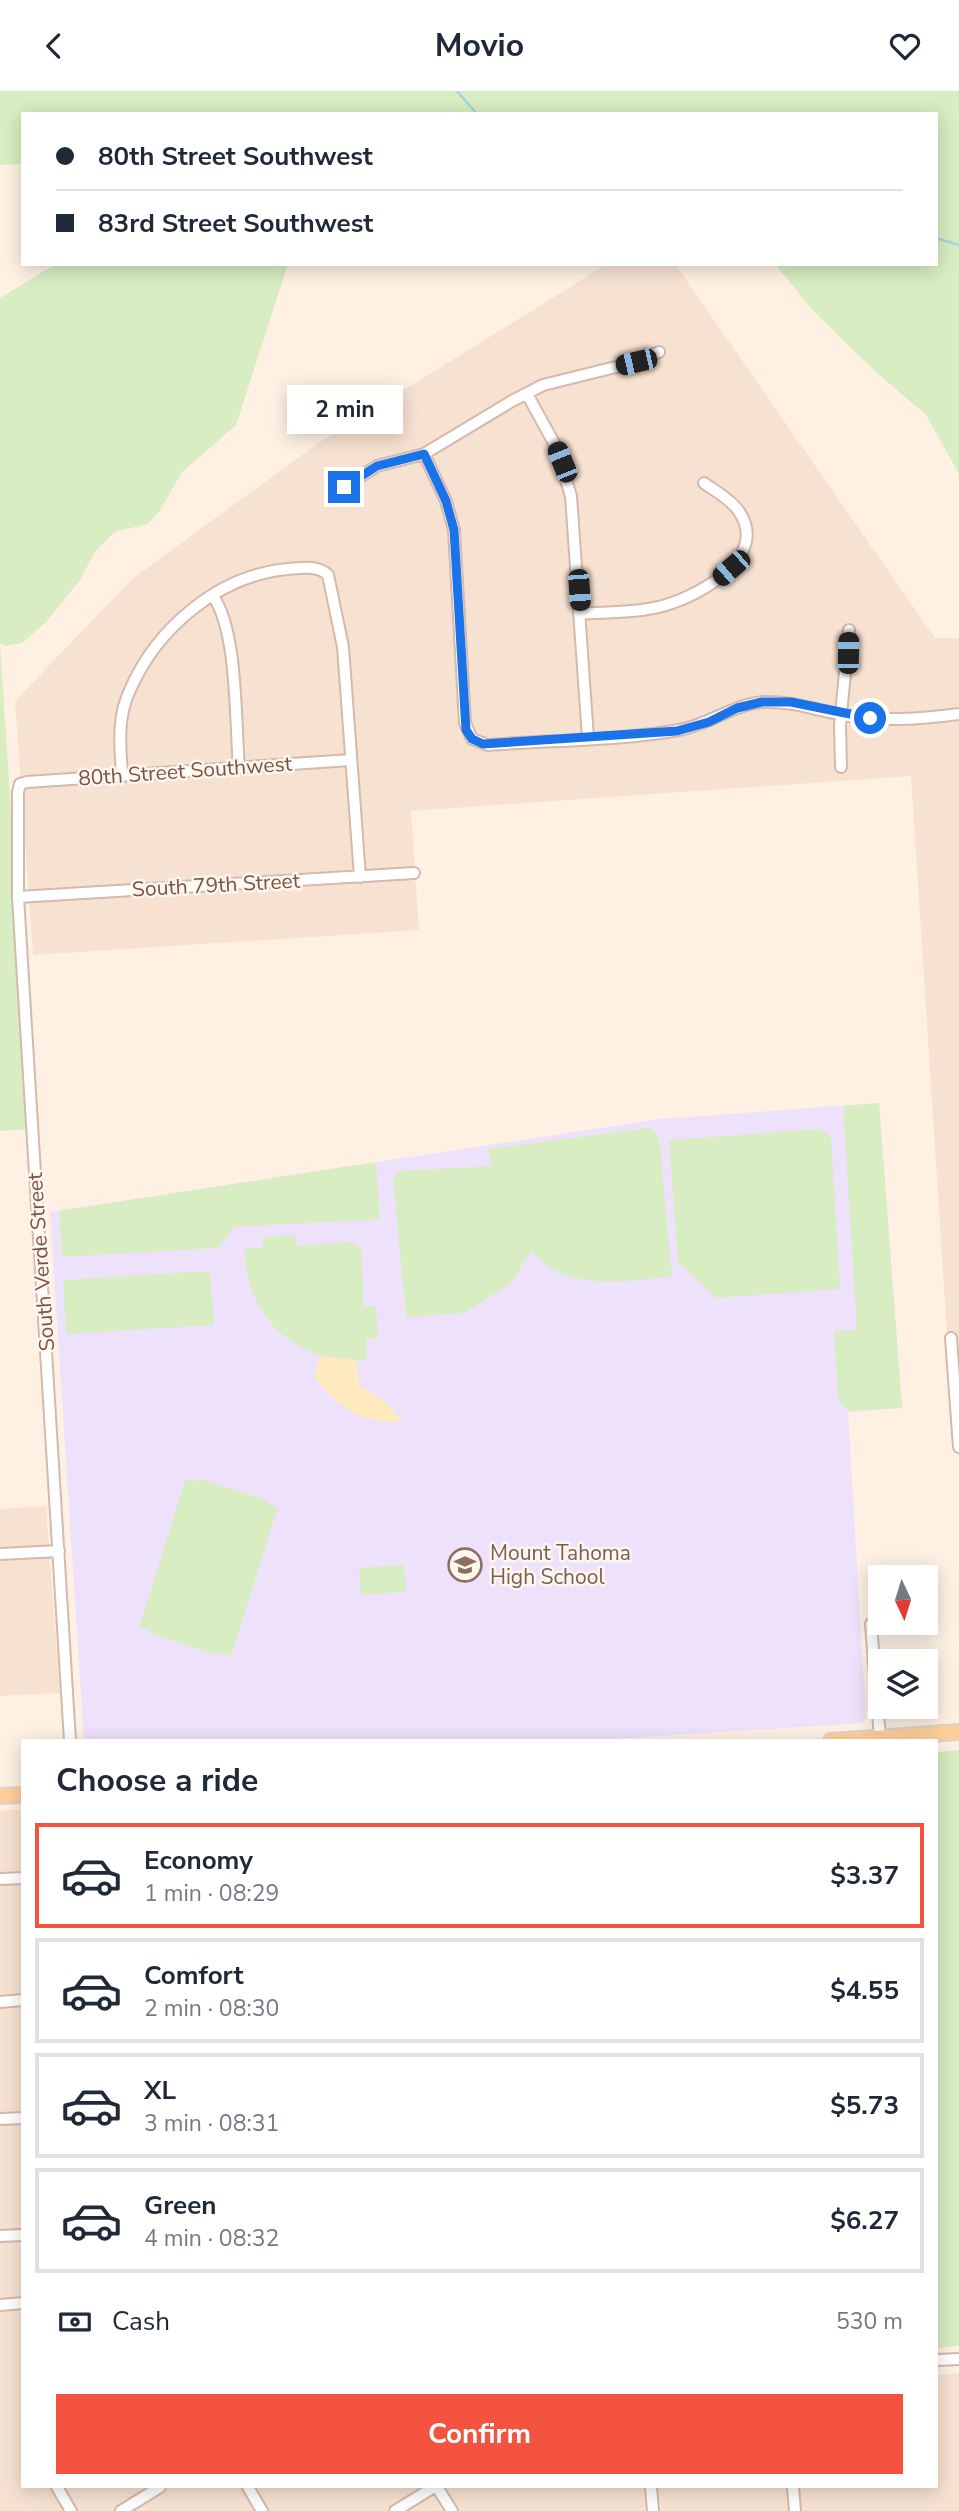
<!DOCTYPE html>
<html lang="en">
<head>
<meta charset="utf-8">
<style>
  body { margin:0; font-family:"Nunito Sans",sans-serif; background:#f2f2f3; color:#1f2937; height:100vh; display:flex; flex-direction:column; font-size:26px; white-space:nowrap }
  * { box-sizing:border-box; margin:0 }
  p { font-size:23px; color:#747a83 }
  .icon { flex:none; width:38px; height:38px; fill:none; stroke:currentColor; stroke-width:2; stroke-linecap:round; stroke-linejoin:round }
  .map { position:relative; flex:1; overflow:hidden }
  .details { position:absolute; left:21px; top:1648px; width:917px; height:749px; display:flex; flex-direction:column; background:#fff; border-radius:0px; box-shadow:0 4px 18px #0003 }
  .details>* { flex:none }
  .banner { position:absolute; left:21px; top:21px; width:917px; height:154px; border-radius:0px; box-shadow:0 4px 18px #0003; display:grid; align-content:center; height:154px; padding:0 35px; background:#fff }
  .needle { width:46px; rotate:176deg }
  .controls { position:absolute; left:868px; top:1474px; display:grid; gap:14px }
  .controls a { display:grid; place-items:center; width:70px; height:70px; border-radius:0px; background:#fff; box-shadow:0 4px 18px #0003; font-size:35px }
  .end { position:absolute; width:32px; height:32px; margin:-16px; border:9px solid #1a73e8; background:#fff; box-shadow:0 0 0 4px #fff }
  .from { border-radius:50% }
  .bubble { position:absolute; height:49px; border-radius:0px; background:#fff; box-shadow:0 4px 18px #0003; font-size:23px; font-weight:700; line-height:49px; text-align:center }
  .car { position:absolute; width:21px; height:42px; margin:-21px -10px; border-radius:9px; box-shadow:0 0 5px 2px #0007; background:linear-gradient(#222 24%,#8ab4d8 0 40%,#222 0 76%,#8ab4d8 0 86%,#222 0) }
  .banner b { display:flex; align-items:center; gap:24px; height:66px; font-size:26px }
  .banner b+b { border-top:2px solid #e0e1e3 }
  .banner i { width:18px; height:18px; background:#1f2937 }
  ul { padding:0; list-style:none }
  li { display:flex; align-items:center; gap:21px; height:105px; margin:0 14px 10px; padding:0 21px; border:4px solid #e0e1e3; border-radius:0px }
  li div { flex:1 }
  li b { display:block; font-size:26px }
  li em { font-style:normal; font-weight:700 }
  li.selected { border-color:#f3533f }
  li>.icon { width:63px; height:63px; stroke-width:1.5 }
  h2 { padding:0 35px; font-size:32px; line-height:84px }
  .pay { display:flex; align-items:center; gap:18px; height:77px; padding:0 35px; font-size:26px }
  .pay p { margin-inline-start:auto }
  .cta { display:flex; gap:14px; margin-top:auto; padding:14px 35px }
  .cta a { flex:1; height:80px; border-radius:0px; background:#f3533f; color:#fff; font-size:28px; font-weight:700; line-height:80px; text-align:center }
  header { display:flex; justify-content:space-between; align-items:center; height:91px; padding:0 35px; background:#fff; font-size:32px; font-weight:700 }
  .map>svg:first-child { display:block }
  .residential { fill:#f7e2d2 }
  .education { fill:#eee1fb }
  .green { fill:#d8edc1 }
  .sand { fill:#ffe9be }
  .lines { fill:none; stroke-linecap:round; stroke-linejoin:round }
  .stream { stroke:#9cdadd; stroke-width:2.5 }
  .minor-casing { stroke:#d4b9ac; stroke-width:14 }
  .major-casing { stroke:#dcd2cf; stroke-width:18 }
  .minor { stroke:#fff; stroke-width:10 }
  .major { stroke:#ffcf9b; stroke-width:14 }
  .route { stroke:#1a73e8; stroke-width:9 }
  .labels { text-anchor:middle; dominant-baseline:central; stroke-width:5; stroke-linejoin:round; paint-order:stroke }
  .street-label { font-size:21px; fill:#7a5347; stroke:#fff6ed }
  .education-label { font-size:21px; fill:#785e54; stroke:#fff6ed; text-anchor:start }
</style>
</head>
<body>
<header><svg class="icon" aria-label="back" viewBox="0 0 24 24"><path d="M15 5l-7 7 7 7"/></svg>Movio<svg class="icon" aria-label="heart" viewBox="0 0 24 24"><path d="M12 20l-8-8c-3-5 5-10 8-4 3-6 11-1 8 4z"/></svg></header>
<div class="map">
<svg width="959" height="2420" viewBox="0 0 959 2420">
  <rect width="100%" height="100%" fill="#fef1e4"/>
  <path class="residential" d="M607 173H675L935 547H959V1352H954L911 685 411 720 419 839 33 864 15 610 132 488 317 353Z
    M46 1415 60 1602 0 1605V1418Z
    M23 1718V2396H936V2284L959 2282V2420H0V1720Z"/>
  <path class="education" d="M879 1012 902 1317 848 1321 866 1628 863 1632 582 1650H84L50 1121 660 1028Z"/>
  <path class="green" d="M0 0H959V383L926 324 876 281 815 222 775 173H936V23H23V73L0 74Z
    M55 173H288L236 334 182 381 159 421 147 433 115 441 96 459 80 489 46 531 22 552 5 555 0 552 32 1038 0 1040V207Z
    M879 1012 902 1317 848 1320 838 1310 834 1240 857 1239 843 1015Z
    M649 1037 659 1044 672 1185C629 1191 560 1201 532 1159L511 1192 464 1222 406 1226 393 1088 399 1080 492 1075 487 1058Z
    M822 1038 831 1046 840 1198 716 1207 678 1171 669 1049Z
    M376 1071 380 1128 235 1136 218 1157 62 1166 59 1120Z
    M295 1144 296 1155 353 1151 361 1158 364 1216 376 1215 378 1247 366 1248 367 1269C298 1274 246 1228 244 1158L263 1157V1146Z
    M210 1180 214 1234 66 1243 63 1189Z
    M186 1387 197 1391 198 1387 267 1409V1413L278 1416 231 1565 219 1561 218 1564 149 1542 150 1539 139 1536Z
    M404 1474 406 1501 361 1504 359 1477Z
    M959 1659V2255L936 2257V1661Z"/>
  <path class="sand" d="M320 1265 356 1269 360 1295 382 1308 403 1330C364 1335 338 1316 314 1286Z"/>
  <g class="lines">
    <path class="stream" d="M457 0 477 23
      M936 147 959 154"/>
    <defs>
      <path id="minor" d="M527 303 555 354 571 405 588 647
        M424 363 446 410 454 439 465 632 472 648 488 654C551 649 617 650 679 639 709 634 733 613 764 611 792 610 815 619 843 624 882 631 920 628 959 623
        M344 396 377 375 424 363 512 310 543 294 636 271 659 261
        M213 505C238 541 235 630 239 676
        M581 523C609 521 639 522 666 514 702 503 771 465 738 419 729 407 715 400 704 392
        M841 676 840 634 849 539
        M122 683C120 655 117 626 130 599 157 537 219 484 288 478 301 477 318 474 328 484L343 556 360 786
        M18 806 414 782
        M951 1247 959 1356
        M0 1463 59 1460
        M871 1533 880 1647
        M70 1650 18 806V701L20 693 27 691 351 669
        M0 1788 23 1787
        M0 1911 23 1909
        M0 2028 23 2027
        M0 2145 23 2144
        M0 2214 23 2212
        M936 2269 959 2268
        M57 2396 71 2420
        M248 2396 262 2420
        M437 2396 452 2420
        M651 2396 653 2420
        M793 2396 795 2420
        M121 2420 160 2396
        M395 2420 434 2396"/>
      <path id="major" d="M831 1650 959 1641
        M0 1705 23 1704"/>
    </defs>
    <use href="#minor" class="minor-casing"/>
    <use href="#major" class="major-casing"/>
    <use href="#minor" class="minor"/>
    <use href="#major" class="major"/>
  </g>
  <g class="lines">
    <path class="route" d="M344 396 377 375 424 363 446 410 454 439 466 639 472 648 483 653 677 640 709 631 737 617 762 611H791L870 627"/>
  </g>
  <defs>
    <symbol id="school-ring" viewBox="-11 -11 22 22"><circle r="9.5" fill="#fff6ed" stroke="#8d6e63" stroke-width="1.5"/><path d="M0-5L7-2L0 1L-7-2ZM-4 1L0 2.5L4 1V4Q0 6-4 4Z" fill="#8d6e63"/></symbol>
  </defs>
  <g fill-rule="evenodd">
    <use href="#school-ring" x="446" y="1455" width="38" height="38"/>
  </g>
  <g class="labels">
    <g class="street-label">
      <text transform="translate(185 680) rotate(-4)">80th Street Southwest</text>
      <text transform="translate(216 794) rotate(-3)">South 79th Street</text>
      <text transform="translate(41 1171) rotate(-94)">South Verde Street</text>
    </g>
    <g class="education-label">
      <text x="490" y="1462">Mount Tahoma<tspan x="490" dy="24">High School</tspan></text>
    </g>
  </g>
</svg>
<div class="controls">
<a><svg class="needle" viewBox="-14 -14 28 28"><path d="M0-13l5 13h-10z" fill="#e53935"/><path d="M0 13l5-13h-10z" fill="#747a83"/></svg></a>
<a><svg class="icon" aria-label="layers" viewBox="0 0 24 24"><path d="M12 4l9 5-9 5-9-5zM3 14l9 5 9-5"/></svg></a>
</div>
<i class="end from" style="left:870px;top:627px"></i>
<i class="end" style="left:344px;top:396px"></i>
<div class="bubble" style="left:287px;top:294px;width:116px">2 min</div>
<i class="car" style="left:636px;top:271px;rotate:257deg"></i>
<i class="car" style="left:562px;top:371px;rotate:338deg"></i>
<i class="car" style="left:731px;top:477px;rotate:229deg"></i>
<i class="car" style="left:579px;top:499px;rotate:176deg"></i>
<i class="car" style="left:848px;top:562px;rotate:1deg"></i>
<div class="banner">
<b><i class="from"></i>80th Street Southwest</b>
<b><i></i>83rd Street Southwest</b>
</div>
<section class="details">
<h2>Choose a ride</h2>
<ul>
<li class="selected"><svg class="icon" aria-label="car" viewBox="0 0 24 24"><path d="M5 17H2v-5l4-1 3-4h7l3 4 3 1v5h-3M9 17h6M6 11h13"/><circle cx="7" cy="17" r="2"/><circle cx="17" cy="17" r="2"/></svg><div><b>Economy</b><p>1 min · 08:29</p></div><em>$3.37</em></li>
<li><svg class="icon" aria-label="car" viewBox="0 0 24 24"><path d="M5 17H2v-5l4-1 3-4h7l3 4 3 1v5h-3M9 17h6M6 11h13"/><circle cx="7" cy="17" r="2"/><circle cx="17" cy="17" r="2"/></svg><div><b>Comfort</b><p>2 min · 08:30</p></div><em>$4.55</em></li>
<li><svg class="icon" aria-label="car" viewBox="0 0 24 24"><path d="M5 17H2v-5l4-1 3-4h7l3 4 3 1v5h-3M9 17h6M6 11h13"/><circle cx="7" cy="17" r="2"/><circle cx="17" cy="17" r="2"/></svg><div><b>XL</b><p>3 min · 08:31</p></div><em>$5.73</em></li>
<li><svg class="icon" aria-label="car" viewBox="0 0 24 24"><path d="M5 17H2v-5l4-1 3-4h7l3 4 3 1v5h-3M9 17h6M6 11h13"/><circle cx="7" cy="17" r="2"/><circle cx="17" cy="17" r="2"/></svg><div><b>Green</b><p>4 min · 08:32</p></div><em>$6.27</em></li>
</ul>
<div class="pay"><svg class="icon" aria-label="cash" viewBox="0 0 24 24"><path d="M3 7h18v10H3z"/><circle cx="12" cy="12" r="2"/></svg>Cash<p>530 m</p></div>
<div class="cta"><a>Confirm</a></div>
</section>
</div>
</body>
</html>
